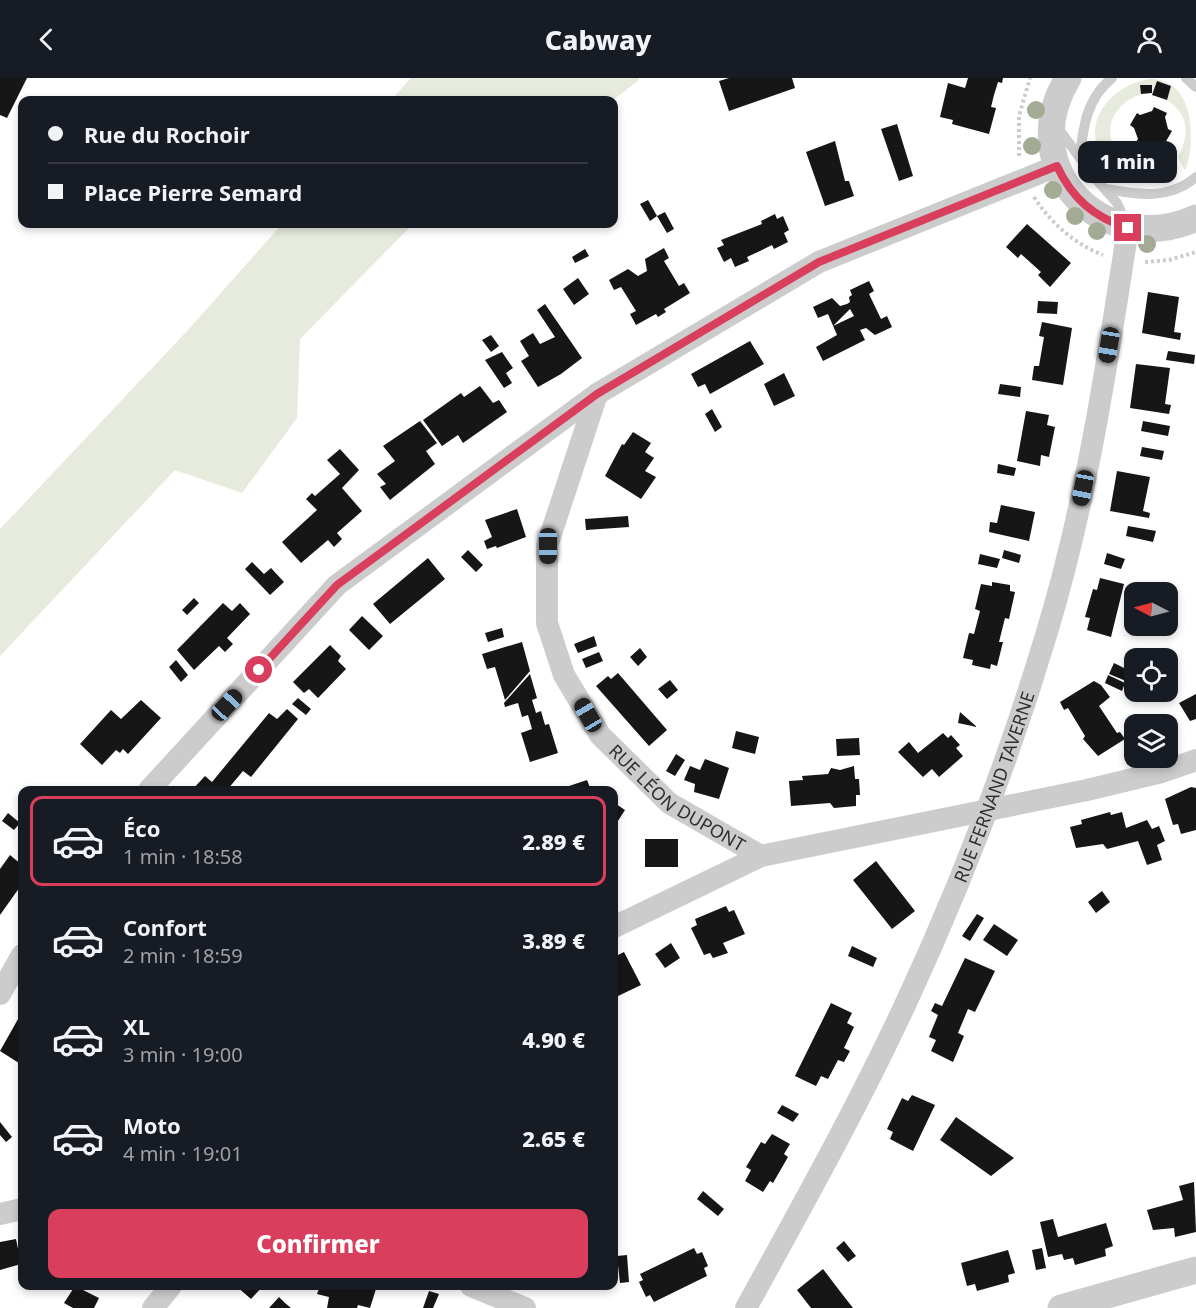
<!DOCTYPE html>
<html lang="fr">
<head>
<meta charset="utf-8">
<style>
  body { margin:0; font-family:"Noto Sans",sans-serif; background:#242831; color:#f1f3f6; height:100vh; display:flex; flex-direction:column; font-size:22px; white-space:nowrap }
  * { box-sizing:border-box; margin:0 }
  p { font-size:20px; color:#9ea1a6 }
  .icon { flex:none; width:33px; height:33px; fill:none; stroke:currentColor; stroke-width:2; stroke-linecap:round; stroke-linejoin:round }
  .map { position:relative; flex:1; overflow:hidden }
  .details { position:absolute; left:18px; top:708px; width:600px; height:504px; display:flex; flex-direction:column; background:#171b24; border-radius:12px; box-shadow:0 3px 9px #0003 }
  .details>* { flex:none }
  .top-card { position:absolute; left:18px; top:18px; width:600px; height:132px; border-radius:12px; box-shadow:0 3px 9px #0003; display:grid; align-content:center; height:132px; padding:0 30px; background:#171b24 }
  .needle { width:39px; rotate:276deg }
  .buttons { position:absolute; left:1124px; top:504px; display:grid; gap:12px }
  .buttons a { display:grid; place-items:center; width:54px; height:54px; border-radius:12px; background:#171b24; box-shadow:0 3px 9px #0003; font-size:30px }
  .end { position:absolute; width:27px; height:27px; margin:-14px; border:8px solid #d93e5c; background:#fff; box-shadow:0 0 0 3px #fff }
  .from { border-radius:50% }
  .bubble { position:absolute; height:42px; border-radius:12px; background:#171b24; box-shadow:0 3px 9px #0003; font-size:20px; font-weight:800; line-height:42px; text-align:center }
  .car { position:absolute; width:18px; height:36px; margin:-18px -9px; border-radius:8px; box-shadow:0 0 4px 2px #0007; background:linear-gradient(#222 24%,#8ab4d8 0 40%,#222 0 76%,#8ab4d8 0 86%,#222 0) }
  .top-card b { display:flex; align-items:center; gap:21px; height:57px; font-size:22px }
  .top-card b+b { border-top:2px solid #363941 }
  .top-card i { width:15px; height:15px; background:#f1f3f6 }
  ul { padding:10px 0 0; list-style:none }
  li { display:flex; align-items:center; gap:18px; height:90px; margin:0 12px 9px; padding:0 18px; border:3px solid transparent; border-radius:12px }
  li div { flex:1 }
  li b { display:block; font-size:22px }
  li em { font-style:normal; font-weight:800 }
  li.on { border-color:#d93e5c }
  li>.icon { width:54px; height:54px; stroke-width:1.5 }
  .button { display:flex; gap:12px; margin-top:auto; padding:12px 30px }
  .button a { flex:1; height:69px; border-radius:12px; background:#d93e5c; color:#fff; font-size:24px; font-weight:800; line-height:69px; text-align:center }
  header { display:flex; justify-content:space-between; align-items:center; height:78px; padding:0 30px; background:#171b24; font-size:27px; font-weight:800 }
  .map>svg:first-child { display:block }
  .green { fill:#e6ebdd }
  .building { fill:#161616; fill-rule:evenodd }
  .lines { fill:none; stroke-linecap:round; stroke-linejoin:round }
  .path { stroke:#ccc; stroke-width:4; stroke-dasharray:3 3; stroke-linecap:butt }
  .service { stroke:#ccc; stroke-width:10 }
  .minor { stroke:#ccc; stroke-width:22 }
  .tertiary { stroke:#ccc; stroke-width:27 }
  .tree { fill:#a3ab95 }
  .route { stroke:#d93e5c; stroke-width:8 }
  .labels { text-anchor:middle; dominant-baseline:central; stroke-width:6; stroke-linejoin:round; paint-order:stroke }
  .street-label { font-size:18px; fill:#2f2f2f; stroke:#fff }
</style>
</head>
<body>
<header><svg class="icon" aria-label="back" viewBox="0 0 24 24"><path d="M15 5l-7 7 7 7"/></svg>Cabway<svg class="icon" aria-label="person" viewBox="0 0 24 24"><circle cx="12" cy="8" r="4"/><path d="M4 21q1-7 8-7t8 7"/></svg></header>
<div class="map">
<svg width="1196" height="1230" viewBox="0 0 1196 1230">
  <rect width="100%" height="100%" fill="#fff"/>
  <path class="green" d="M411 0H639V2L613 22H542L536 19 532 22H391Z
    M1149 1C1196 0 1196 65 1185 93L1178 79C1190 57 1189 36 1167 22L1171 8 1157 3 1153 14 1151 7H1140L1141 16C1119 24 1105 42 1112 66L1098 71C1085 36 1117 6 1149 1Z
    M1113 70C1127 93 1144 95 1169 87L1176 99C1144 110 1116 106 1099 75Z
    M282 146H413L300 261 297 340 242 415 175 392 0 578V451L188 252Z"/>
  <path class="building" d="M0 0H27L7 40 0 37Z
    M729 0H792L795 10 729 33 719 3Z
    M968 0H1003L1002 5 998 4 994 17 991 29 996 30 989 56 952 46 953 42 940 39 948 5 965 10Z
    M1157 3 1171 8 1167 22 1152 17Z
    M1140 7H1152V15L1141 16Z
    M1154 29 1167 35 1165 39 1168 51 1172 53 1165 65H1160L1163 71 1154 74 1152 68 1148 72 1135 65 1138 61 1134 50 1130 47 1137 35 1140 37 1152 33Z
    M897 46 913 98 899 103 881 51Z
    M835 63 845 103H849L854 118 825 128 806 74Z
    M648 122 657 138 665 134 674 151 667 155 657 138 650 143 640 126Z
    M775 136 777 141 783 138 789 152 784 155 788 164 774 171 772 167 760 173 747 179 749 183 735 189 731 180 724 184 717 170 724 167 721 162 762 146 761 143Z
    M1027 146 1071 185 1050 209 1038 197 1041 194 1021 176 1018 180 1006 169Z
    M664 170 669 180 664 183 679 208 684 205 690 215 664 231 666 234 658 239 656 236 636 247 630 236 636 233 621 209 614 212 609 202 628 191 638 198 647 193 645 181Z
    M585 171 589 178 575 185 572 179Z
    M578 200 589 216 574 227 563 211Z
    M869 203 874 213 869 216 881 241 887 238 892 249 875 257 866 250 860 252 865 262 823 283 816 269 837 257 828 236 818 240 813 229 832 220 840 228 847 226 850 224 849 219 852 217 850 212ZM850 231 854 238 833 248Z
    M1148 214 1179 219 1174 254 1181 255 1180 262 1142 255Z
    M1038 223 1058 224 1057 236 1037 235Z
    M545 226 582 280 561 296 538 309 521 283 529 278 520 263 533 255 540 266 555 259 537 232Z
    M1042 244 1072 250 1063 307 1032 302 1034 288H1039L1044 259 1039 258Z
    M491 257 499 268 491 274 482 262Z
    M750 263 764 286 710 316 705 306 698 309 691 296Z
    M1168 273 1195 277 1194 286 1166 282Z
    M502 274 513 290 506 295 512 305 504 310 485 282Z
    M1136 286 1170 290 1165 326 1171 327 1169 336 1130 330Z
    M784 295 795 318 774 328 764 306Z
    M1000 306 1021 309 1020 319 998 316Z
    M480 308 493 325 499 322 507 334 463 365 458 357 442 368 423 342 461 315 464 319Z
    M712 331 722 349 715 354 705 336Z
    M1026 333 1049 337 1047 347 1055 349 1049 379 1041 377 1040 388 1017 383Z
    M420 343 437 365 426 373 435 386 390 422 380 409 386 406 377 396 395 383 383 368Z
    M1143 343 1170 348 1168 358 1141 353Z
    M633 354 651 365 645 374 654 380 645 393 656 399 641 421 605 398 622 366 624 367Z
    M1142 369 1164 373 1162 382 1140 378Z
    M340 371 359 392 342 410 362 433 337 455 342 461 334 469 328 462 301 485 282 464 317 432 306 421 312 415 315 418 340 396 327 382Z
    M998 386 1016 390 1014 398 997 395Z
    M1117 393 1150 399 1143 433 1150 435 1149 440 1110 433Z
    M1001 427 1035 434 1029 463 989 454 990 444 997 445Z
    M517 431 526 459 497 470 496 468 487 471 484 463 492 459 485 442Z
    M628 438 629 449 586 452 585 441Z
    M1128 448 1156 453 1153 464 1126 458Z
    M468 472 483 487 476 494 461 479Z
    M1004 472 1021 477 1019 485 1002 480Z
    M1107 475 1125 481 1121 491 1104 486Z
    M980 476 1000 481 997 490 978 486Z
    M428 480 445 501 390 546 373 526Z
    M252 484 264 496 271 490 284 504 270 517 245 491Z
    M1100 500 1124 506 1111 559 1087 552 1090 540 1085 539 1093 511 1097 512Z
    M992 504 1010 507V513L1015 514 1009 541 1005 540 999 564H1003L997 588 991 586 990 591 972 587 973 582 963 580 969 555 974 556 980 533 975 531 981 506 992 508Z
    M194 520 199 525 187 537 182 532Z
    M223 525 232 533 240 525 250 536 227 560 233 566 225 574 219 568 194 592 177 572Z
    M362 538 383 558 369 572 349 552Z
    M502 550 504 559 488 564 485 555Z
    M594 558 597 568 578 575 574 566Z
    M522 564 530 593 505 622 495 589 487 591 482 576Z
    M330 567 341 578 338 583 346 591 318 620 309 611 304 615 293 604Z
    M640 570 647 579 638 588 630 579Z
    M599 574 603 583 586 590 582 581Z
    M176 582 188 597 181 604 169 589Z
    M1114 585 1130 593 1126 603 1109 596Z
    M618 595 667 652 649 668 596 608 608 598 611 601Z
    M530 596 537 620 532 622 536 635 541 633 545 647 549 646 558 675 530 684 521 655 532 651 528 637 522 639 518 625 505 629 504 625Z
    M1108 597 1125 605 1122 613 1105 605Z
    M670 602 678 612 667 621 658 611Z
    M1094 603 1101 607 1110 619 1099 628 1117 655 1120 654 1125 661 1098 678 1083 661 1085 658 1068 630 1064 632 1060 624Z
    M1196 616V641L1190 643 1179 625Z
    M298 620 311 631 306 637 292 626Z
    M141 622 161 640 128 676 123 671 120 675 116 672 102 687 80 666 111 632 121 641Z
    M287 631 298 641 251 699 243 693 227 712H192L205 698 212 704 269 635 277 641Z
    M960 634 977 649 958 645Z
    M736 653 759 659 755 676 732 670Z
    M943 655 948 660 951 657 960 667 956 670 963 678 939 699 932 691 923 699 898 674 909 664 918 675Z
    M859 660 860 677 837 678 836 661Z
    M676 676 685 682 675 698 666 693Z
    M705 681 729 690 719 721 694 714 695 706 684 702 690 688 700 692Z
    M854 688 855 701H859L860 717H856V728L834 730 830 725 791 728 789 703 803 702 802 698 828 696 831 690 840 692Z
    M587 702 591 712H557Z
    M1191 709 1196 710V752L1181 756 1178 746 1173 747 1165 721Z
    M616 726 625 732 614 749V730Z
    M1110 734 1111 737 1122 734 1126 750 1147 742 1152 751 1159 748 1165 763 1157 767 1162 782 1147 787 1138 763 1107 771 1103 766 1076 770 1070 749 1082 746 1081 742Z
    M8 735 20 745 14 752 2 743Z
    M645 761H678V789H645Z
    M10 777 22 787V806L0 837V791Z
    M876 783 915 833 892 851 853 802Z
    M1102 813 1110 824 1096 835 1088 824Z
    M726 828 729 834 734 832 745 856 723 865 728 875 713 880 710 875 704 877 691 850 697 847 695 841Z
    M977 836 984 840 970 863 962 858Z
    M994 846 1018 862 1007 878 983 862Z
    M671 865 680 880 665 890 655 876Z
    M852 868 877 880 873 889 848 878Z
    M624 874 641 907 616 919 614 915V879Z
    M965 880 995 893 975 934 968 931 958 955 964 958 953 984 931 973 936 962 929 959 938 937 931 933 935 925 942 928Z
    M831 925 852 935 847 945 854 949 844 970 850 973 844 984 838 982 828 1001 821 998 816 1008 795 998Z
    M22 934V987L0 973Z
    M912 1017 935 1027 913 1073 890 1061 893 1054 887 1051 902 1020 908 1023Z
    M782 1027 799 1036 793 1044 777 1035Z
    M956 1039 1014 1080 991 1098 953 1071 940 1062Z
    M0 1044 12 1059 6 1064 0 1057Z
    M772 1056 790 1066 784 1076 788 1079 773 1105 770 1103 763 1114 745 1103 751 1092 746 1089 761 1064 765 1066Z
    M1194 1104 1196 1154 1175 1159 1174 1150 1153 1152 1147 1132 1183 1122 1179 1108Z
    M703 1113 724 1131 718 1138 697 1121Z
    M1053 1141 1058 1159 1106 1145 1113 1168 1105 1171 1106 1178 1075 1187 1073 1180 1064 1182 1062 1176 1048 1179 1040 1144Z
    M16 1161 21 1186 0 1192V1164Z
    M844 1163 856 1178 848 1184 836 1170Z
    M694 1170 697 1176 702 1174 708 1188 704 1190 707 1198 654 1224 650 1217 646 1219 639 1204 643 1202 640 1196Z
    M1042 1170 1046 1190 1036 1192 1032 1172Z
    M1008 1172 1015 1195 1008 1197 1009 1204 977 1213 975 1206 967 1208 961 1185Z
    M627 1177 629 1204 620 1205 617 1178Z
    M823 1191 839 1212 853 1230H811L797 1212Z
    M75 1208 99 1220 94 1230H73L64 1225Z
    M236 1208H263L251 1221Z
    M320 1208H364L376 1211 370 1230 358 1227 357 1230H327L329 1219 317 1216Z
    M429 1213 439 1216 433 1230H423Z
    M279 1219 285 1225 291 1230H269Z"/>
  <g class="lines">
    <path class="path" d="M1019 78V38L1030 0
      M1034 119C1051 145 1073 165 1103 177
      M1145 184 1169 182 1196 174"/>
    <path class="service" d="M1186 0 1196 9
      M1058 50 1094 99 1117 125 1124 141
      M1080 79C1083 48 1087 20 1112 0
      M1106 111C1139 117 1169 122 1196 99"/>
    <g class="minor">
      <path id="s1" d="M597 316 547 468V545L564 597 600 657 669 725 761 778"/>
      <path d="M149 712 337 507 597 316 819 184 1057 88"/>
      <path d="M614 849 761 778 1087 712 1162 694 1196 682"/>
      <path d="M0 916 22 877"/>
      <path d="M0 1136 22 1131"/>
      <path d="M471 1208 525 1230"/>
      <path d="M153 1230 171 1208"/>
      <path id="s2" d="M746 1230C801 1130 857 1030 905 927 961 807 1009 681 1047 554 1087 422 1107 286 1128 150"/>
    </g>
    <path class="tertiary" d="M1068 0C1013 90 1103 182 1196 140
      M1061 1230 1196 1192"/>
  </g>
  <g class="tree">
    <circle cx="1036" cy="32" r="9"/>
    <circle cx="1032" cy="68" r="9"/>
    <circle cx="1053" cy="112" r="9"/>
    <circle cx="1075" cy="138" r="9"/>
    <circle cx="1097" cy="153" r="9"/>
    <circle cx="1147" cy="166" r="9"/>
  </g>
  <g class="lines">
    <path class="route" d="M259 592 337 507 597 316 819 184 1057 88C1072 120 1093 139 1128 150"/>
  </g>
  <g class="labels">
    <g class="street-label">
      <text stroke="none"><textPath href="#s2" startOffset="578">RUE FERNAND TAVERNE</textPath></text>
      <text stroke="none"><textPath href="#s1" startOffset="462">RUE LÉON DUPONT</textPath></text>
    </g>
  </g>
</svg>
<div class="buttons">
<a><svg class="needle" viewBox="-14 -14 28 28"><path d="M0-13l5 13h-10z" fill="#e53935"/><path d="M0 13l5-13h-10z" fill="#9ea1a6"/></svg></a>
<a><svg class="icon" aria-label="locate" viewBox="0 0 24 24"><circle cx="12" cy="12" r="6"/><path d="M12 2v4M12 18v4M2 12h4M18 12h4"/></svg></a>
<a><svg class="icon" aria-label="layers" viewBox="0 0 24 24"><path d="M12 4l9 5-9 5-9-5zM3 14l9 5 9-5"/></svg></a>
</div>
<i class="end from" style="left:259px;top:592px"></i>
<i class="end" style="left:1128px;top:150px"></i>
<div class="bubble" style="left:1078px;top:63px;width:99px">1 min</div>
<i class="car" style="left:1109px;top:267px;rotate:189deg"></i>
<i class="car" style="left:1083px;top:410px;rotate:191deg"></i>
<i class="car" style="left:548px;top:468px;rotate:180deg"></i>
<i class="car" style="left:227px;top:627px;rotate:43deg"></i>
<i class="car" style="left:588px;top:637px;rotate:330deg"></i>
<div class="top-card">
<b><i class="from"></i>Rue du Rochoir</b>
<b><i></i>Place Pierre Semard</b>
</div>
<section class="details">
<ul>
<li class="on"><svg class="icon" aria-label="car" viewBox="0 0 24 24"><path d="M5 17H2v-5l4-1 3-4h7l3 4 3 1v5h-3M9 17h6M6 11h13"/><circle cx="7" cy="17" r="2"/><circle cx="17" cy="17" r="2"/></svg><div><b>Éco</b><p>1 min · 18:58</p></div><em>2.89 €</em></li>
<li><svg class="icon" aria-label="car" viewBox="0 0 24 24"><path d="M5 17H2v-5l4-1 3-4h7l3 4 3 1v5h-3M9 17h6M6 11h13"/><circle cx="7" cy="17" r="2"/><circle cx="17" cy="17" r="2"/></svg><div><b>Confort</b><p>2 min · 18:59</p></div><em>3.89 €</em></li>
<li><svg class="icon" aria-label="car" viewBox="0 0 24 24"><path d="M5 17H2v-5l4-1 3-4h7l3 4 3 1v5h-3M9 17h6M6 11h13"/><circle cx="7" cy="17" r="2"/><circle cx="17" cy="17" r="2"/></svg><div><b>XL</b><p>3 min · 19:00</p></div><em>4.90 €</em></li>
<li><svg class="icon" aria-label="car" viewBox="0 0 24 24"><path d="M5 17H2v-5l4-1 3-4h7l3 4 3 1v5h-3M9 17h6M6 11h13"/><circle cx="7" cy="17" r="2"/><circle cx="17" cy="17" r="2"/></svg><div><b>Moto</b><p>4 min · 19:01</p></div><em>2.65 €</em></li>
</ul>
<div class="button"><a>Confirmer</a></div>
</section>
</div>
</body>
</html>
